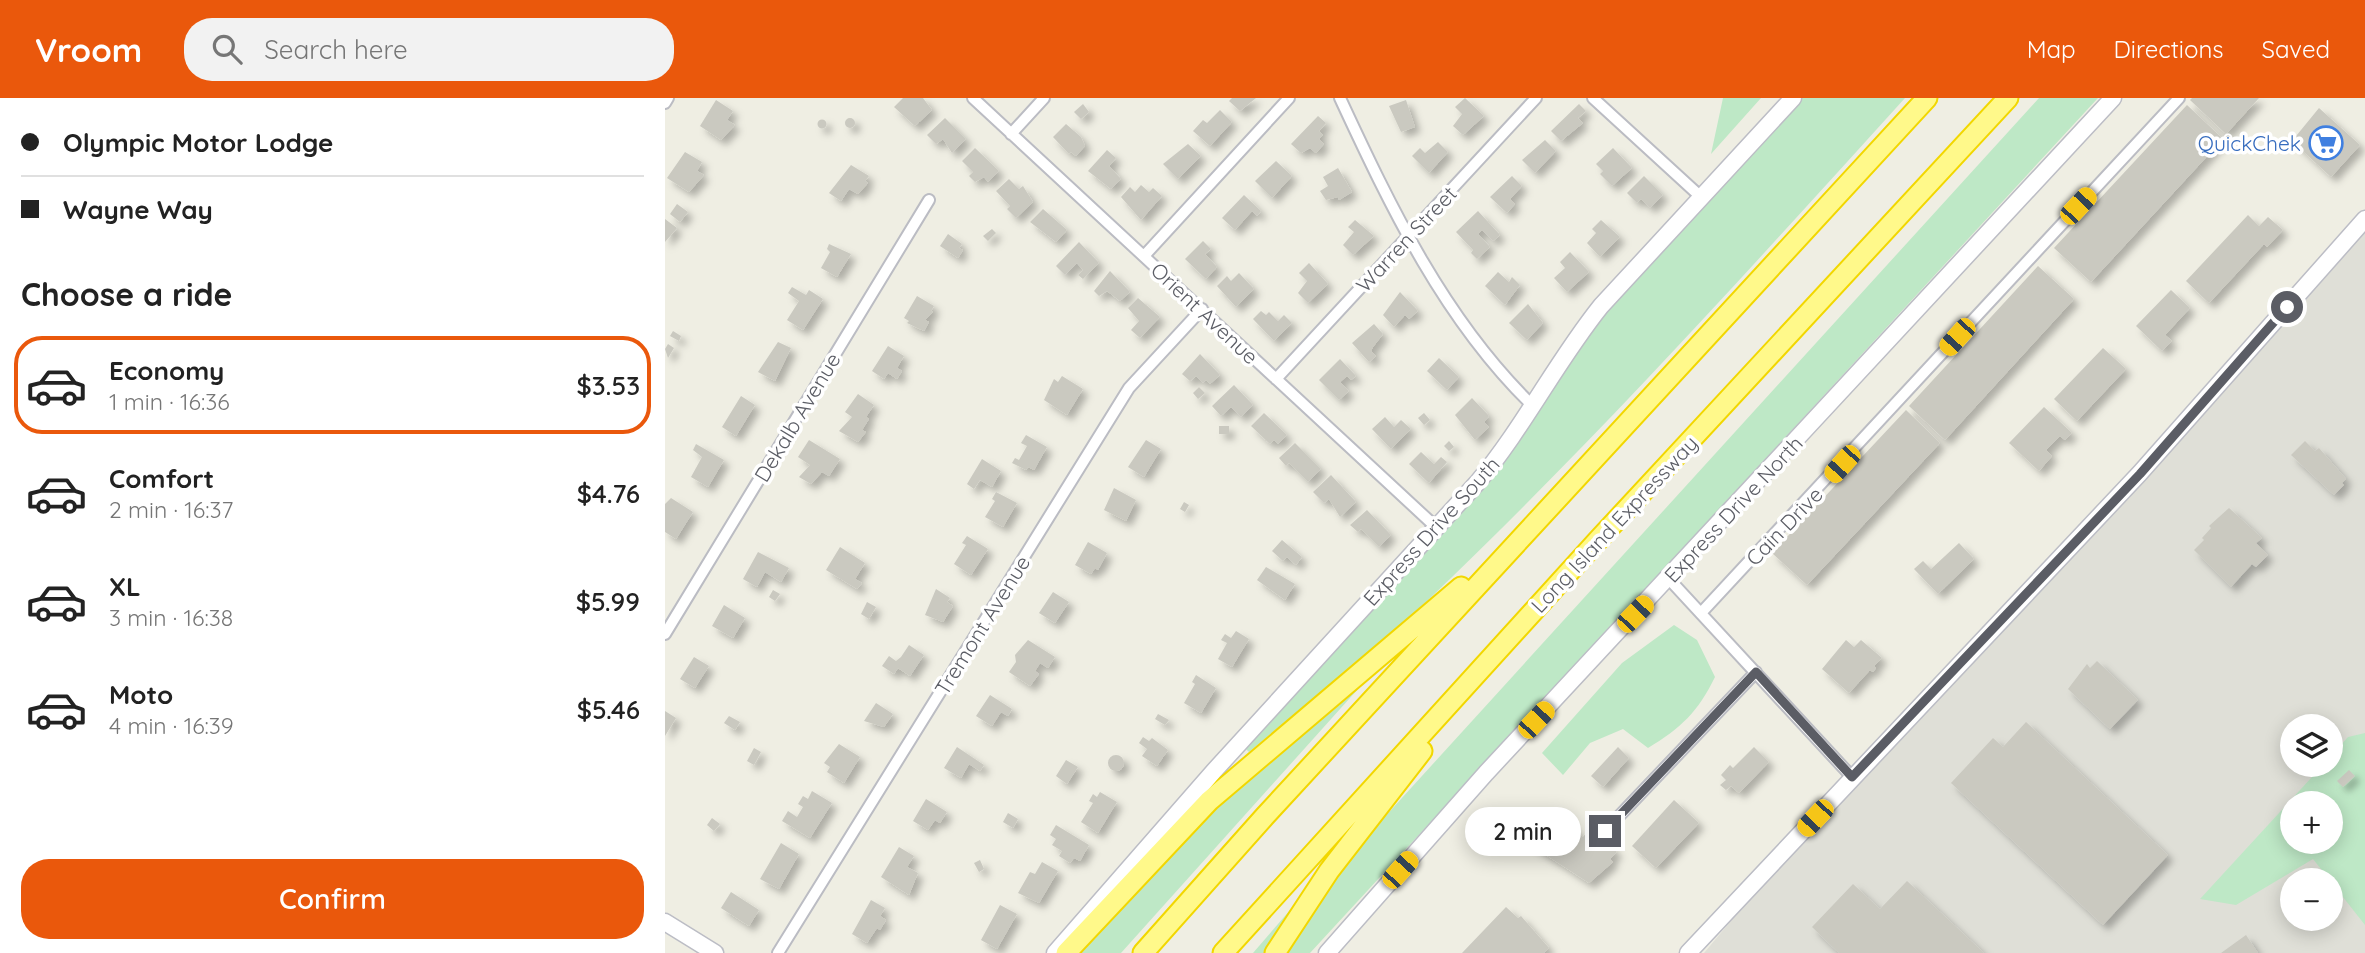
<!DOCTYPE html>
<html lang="en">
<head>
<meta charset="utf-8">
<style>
  body { margin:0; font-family:Quicksand,sans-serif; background:#f2f2f2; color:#222; height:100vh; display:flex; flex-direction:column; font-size:26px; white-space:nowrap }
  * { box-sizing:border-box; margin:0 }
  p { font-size:23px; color:#767676 }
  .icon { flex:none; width:38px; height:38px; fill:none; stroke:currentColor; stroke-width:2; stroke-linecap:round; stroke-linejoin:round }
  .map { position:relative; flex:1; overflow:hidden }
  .sheet { display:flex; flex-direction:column; background:#fff; width:665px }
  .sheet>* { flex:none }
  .guide { display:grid; align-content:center; height:154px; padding:0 21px; background:#fff }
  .fabs { position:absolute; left:1615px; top:616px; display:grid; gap:14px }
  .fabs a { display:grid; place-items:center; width:63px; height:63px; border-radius:50%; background:#fff; box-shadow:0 4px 18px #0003; font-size:35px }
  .end { position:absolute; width:32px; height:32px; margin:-16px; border:9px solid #5b5d65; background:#fff; box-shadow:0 0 0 4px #fff }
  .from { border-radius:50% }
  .bubble { position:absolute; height:49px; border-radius:24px; background:#fff; box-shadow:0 4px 18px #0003; font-size:23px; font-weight:600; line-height:49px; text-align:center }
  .car { position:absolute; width:21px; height:42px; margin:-21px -10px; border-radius:9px; box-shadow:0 0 5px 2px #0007; background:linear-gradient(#f5c518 24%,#345 0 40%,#f5c518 0 76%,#345 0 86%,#f5c518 0) }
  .guide b { display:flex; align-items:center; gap:24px; height:66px; font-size:26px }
  .guide b+b { border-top:2px solid #e0e0e0 }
  .guide i { width:18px; height:18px; background:#222 }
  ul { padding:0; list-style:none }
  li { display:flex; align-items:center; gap:21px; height:98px; margin:0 14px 10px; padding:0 7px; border:4px solid transparent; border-radius:28px }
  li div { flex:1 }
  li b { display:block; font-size:26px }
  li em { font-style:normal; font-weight:600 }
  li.current { border-color:#ea580c }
  li>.icon { width:63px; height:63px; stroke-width:1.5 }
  h2 { padding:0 21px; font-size:32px; line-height:84px }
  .button { display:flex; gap:14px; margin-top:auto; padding:14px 21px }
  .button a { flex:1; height:80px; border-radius:28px; background:#ea580c; color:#fff; font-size:28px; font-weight:600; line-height:80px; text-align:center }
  header { display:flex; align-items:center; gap:42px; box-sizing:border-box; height:98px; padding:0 35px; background:#ea580c; color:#fff }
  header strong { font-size:33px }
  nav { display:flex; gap:38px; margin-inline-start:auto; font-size:24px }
  .search { width:490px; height:63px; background:#f2f2f2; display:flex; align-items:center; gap:18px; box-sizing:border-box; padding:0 24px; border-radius:28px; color:#767676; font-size:26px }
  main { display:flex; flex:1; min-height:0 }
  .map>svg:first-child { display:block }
  .industrial { fill:#dfdfd7; fill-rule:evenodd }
  .green { fill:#bee8c6; fill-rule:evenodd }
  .building { fill:#cac9c0; filter:url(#shadow) }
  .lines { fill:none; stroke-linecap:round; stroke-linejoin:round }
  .street-casing { stroke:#bbbcc3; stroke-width:14 }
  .secondary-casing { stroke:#bcbdc5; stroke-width:19 }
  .highway-casing { stroke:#f2d700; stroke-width:23 }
  .street { stroke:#fff; stroke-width:10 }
  .secondary { stroke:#fff; stroke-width:16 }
  .highway { stroke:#fff98a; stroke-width:19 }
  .route { stroke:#5b5d65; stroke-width:9 }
  .labels { text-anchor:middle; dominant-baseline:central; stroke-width:7; stroke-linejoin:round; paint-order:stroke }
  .shop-label { font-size:21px; fill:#366cbe; stroke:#fff; text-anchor:end }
  .street-label { font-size:21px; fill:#5b5d65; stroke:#fff }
</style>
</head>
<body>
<header>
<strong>Vroom</strong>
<div class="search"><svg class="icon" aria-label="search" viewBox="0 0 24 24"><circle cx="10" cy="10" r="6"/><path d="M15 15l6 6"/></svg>Search here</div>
<nav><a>Map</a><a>Directions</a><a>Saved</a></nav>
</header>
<main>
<section class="sheet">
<div class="guide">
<b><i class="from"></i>Olympic Motor Lodge</b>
<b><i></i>Wayne Way</b>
</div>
<h2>Choose a ride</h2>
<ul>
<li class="current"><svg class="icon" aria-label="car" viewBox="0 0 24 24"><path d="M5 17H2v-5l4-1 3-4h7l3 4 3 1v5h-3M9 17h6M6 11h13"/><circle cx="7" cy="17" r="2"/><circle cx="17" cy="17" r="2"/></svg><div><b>Economy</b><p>1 min · 16:36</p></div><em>$3.53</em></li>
<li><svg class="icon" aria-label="car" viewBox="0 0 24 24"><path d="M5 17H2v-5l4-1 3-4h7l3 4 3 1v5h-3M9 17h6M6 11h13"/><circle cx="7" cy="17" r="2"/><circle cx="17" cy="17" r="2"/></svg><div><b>Comfort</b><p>2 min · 16:37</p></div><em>$4.76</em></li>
<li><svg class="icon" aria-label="car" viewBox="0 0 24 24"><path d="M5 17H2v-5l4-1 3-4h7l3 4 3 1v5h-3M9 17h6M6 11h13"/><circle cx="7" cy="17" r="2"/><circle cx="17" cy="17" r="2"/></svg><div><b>XL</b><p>3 min · 16:38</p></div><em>$5.99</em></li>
<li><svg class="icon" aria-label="car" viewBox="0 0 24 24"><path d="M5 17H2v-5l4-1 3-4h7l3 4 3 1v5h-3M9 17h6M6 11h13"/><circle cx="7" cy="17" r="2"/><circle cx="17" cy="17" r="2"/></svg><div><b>Moto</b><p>4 min · 16:39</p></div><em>$5.46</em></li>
</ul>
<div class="button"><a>Confirm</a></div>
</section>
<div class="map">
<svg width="1700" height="855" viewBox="0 0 1700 855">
  <defs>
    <filter id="shadow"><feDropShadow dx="5.5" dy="5.5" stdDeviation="3.5" flood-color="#0004"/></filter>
  </defs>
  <rect width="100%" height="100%" fill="#efeee3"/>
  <path class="industrial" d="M1700 118V855H1039L1187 679ZM1628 628H1666V667H1628ZM1628 705H1666V744H1628ZM1628 782H1666V821H1628Z"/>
  <path class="green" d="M1058 0H1096L1046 56Z
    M1136 0H1240C1085 171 930 343 762 503 705 556 643 604 584 654L579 649 825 378 906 256 941 213Z
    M1374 0H1433L645 855H621L677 773 716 723Z
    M1009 527 1032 542 1050 579C1033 614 1016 630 983 650L958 631 925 645 898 677 877 655 957 565Z
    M693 591 456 855H409L517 736 678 598Z
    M1700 635V827L1648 761 1571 807 1535 801 1658 667H1666V658L1683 639ZM1628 705H1666V744H1628Z
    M651 782 602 855H588Z"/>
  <path class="building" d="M238 0H258L267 12 250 28 229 9Z
    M567 0H591L575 13 564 3Z
    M800 0 819 18 798 37 788 28 797 16 790 9Z
    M1527 0H1594L1561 36 1525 2Z
    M51 2 68 13 62 22 70 27 56 42 35 28Z
    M741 2 750 29 736 34 724 8Z
    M418 6 424 14 416 21 409 14Z
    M914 6 921 13 913 20 918 25 896 43 886 33Z
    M1522 7 1558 41 1426 184 1389 150Z
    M1654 10 1695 47 1666 79 1627 43Z
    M555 12 567 24 545 48 528 33 538 22 542 25Z
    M653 18 661 25 654 33 658 37 654 41 659 46 651 55 645 50 636 55 626 46Z
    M180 25a5 5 0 1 1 10 0a5 5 0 1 1-10 0Z
    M280 20 301 41 287 55 278 41 271 46 262 37Z
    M152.5 26a4.5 4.5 0 1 1 9 0a4.5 4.5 0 1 1-9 0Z
    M401 26 416 39 420 48 411 58 406 54 404 56 388 39Z
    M880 42 891 53 870 75 857 62Z
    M773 44 783 54 764 75 747 58 755 50 760 55Z
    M523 46 536 58 513 81 498 66Z
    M310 50 334 73 323 84 319 79 310 84 304 78 308 74 297 63Z
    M948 50 967 70 947 88 935 76 938 73 931 66Z
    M442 52 451 60 444 68 456 81 446 91 423 73Z
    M20 54 37 64 32 73 39 77 24 94 2 80Z
    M611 63 627 78 607 100 590 83Z
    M186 67 204 78 200 83 203 85 193 96 184 91 176 103 164 95Z
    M673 70 687 94 674 102 673 99 661 102 655 93 663 88 658 79Z
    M847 78 857 88 845 101 850 106 842 115 825 99Z
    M979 78 998 97 985 110 976 101 972 105 962 95Z
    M344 81 354 91 358 88 368 104 351 120 342 111 345 108 331 93Z
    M476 87 484 94 488 90 497 98 476 122 456 99 465 89 470 94Z
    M579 97 596 113 592 118 587 113 570 132 557 120Z
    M12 106 23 114 15 124 5 116Z
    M378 111 402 132 391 144 365 124Z
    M813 113 835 137 828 143 817 132 813 136 825 149 812 161 806 155 808 152 791 134Z
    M1583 117 1594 128 1603 119 1618 132 1602 149 1599 146 1544 205 1521 183Z
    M0 121 12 130 0 144Z
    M690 122 709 138 688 157 678 147 689 134 683 129Z
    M936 122 955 139 935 159 922 145 931 135 927 131Z
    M327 131 331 135 323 143 318 138Z
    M283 136 297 146 294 150 298 152 293 160 275 148Z
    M538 143 546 151 540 156 552 169 541 181 520 161Z
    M414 144 434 165 418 181 413 177 418 172 412 165 400 177 391 168Z
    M164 146 186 156 172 179 156 170 165 154 162 151Z
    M905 154 924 174 902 194 889 180 900 170 895 164Z
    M644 165 663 186 643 205 633 195 642 183 634 175Z
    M1373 168 1409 201 1280 342 1244 308Z
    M445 173 465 194 455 203 442 193 434 198 429 193Z
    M833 174 844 184 847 179 855 187 840 207 820 188Z
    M574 175 589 191 571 209 552 188 562 178 566 183Z
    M127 189 141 197 144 192 158 201 138 232 122 222 134 203 123 195Z
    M1506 192 1525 210 1500 237 1507 243 1497 253 1471 228Z
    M735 194 753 213 744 221 740 217 729 229 718 217Z
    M252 198 269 208 266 213 268 214 260 222 264 224 259 233 242 225 244 223 239 220Z
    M473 200 495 219 475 240 466 232 474 223 463 210Z
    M863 206 878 225 862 242 844 225Z
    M596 213 601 217 604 214 613 223 619 217 627 225 609 243 588 221Z
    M709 226 718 236 708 249 706 253 711 258 704 264 687 245Z
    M8 233 16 238 14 243 5 238Z
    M113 244 126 250 110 283 93 274Z
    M3 246 9 250 3 260 0 251Z
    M223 248 239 258 232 270 237 273 232 281 223 275 219 281 207 273Z
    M1438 250 1461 271 1412 323 1389 301Z
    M535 256 555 277 545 286 541 282 538 285 531 278 525 283 517 276Z
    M774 260 794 279 782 292 762 273Z
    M675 261 691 278 686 282 682 278 675 284 684 293 674 302 654 282Z
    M397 278 418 291 402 317 379 302 389 281 393 284Z
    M569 287 588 307 576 319 566 309 556 318 547 308Z
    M534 289 540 295 533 301 528 295Z
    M193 296 209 307 201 319 204 321 197 332 201 334 193 344 174 333 187 319 180 314Z
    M76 298 90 307 71 338 57 329Z
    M807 300 824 318 819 324 824 329 810 342 790 317Z
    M1379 309 1407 335 1400 342 1395 338 1381 352 1387 358 1374 373 1344 345Z
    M1241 312 1275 345 1142 487 1107 455Z
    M599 315 622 337 613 346 609 342 605 346 586 328Z
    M759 315 765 322 759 327 753 320Z
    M720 319 729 329 736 322 746 331 726 351 707 331Z
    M554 328H564V336H554Z
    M361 337 382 349 369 372 363 369 361 372 347 365 350 360 354 362 362 348 356 345Z
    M144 342 175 361 164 378 157 374 146 386 134 379 145 367 133 359Z
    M481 342 496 351 479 379 463 369Z
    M784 343 789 349 784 353 779 348Z
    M1640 343 1650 353 1654 350 1681 381 1677 385 1679 387 1669 397 1626 357Z
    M630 345 656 371 643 384 624 365 621 368 614 360Z
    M31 346 59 362 43 389 26 379 37 359 28 352Z
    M756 354 769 366 776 359 782 364 764 385 744 366Z
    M317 361 336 373 327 389 315 382 309 391 302 386Z
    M666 377 691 404 675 419 664 401 659 405 648 394Z
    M449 390 471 402 461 423 439 412Z
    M331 394 352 405 338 429 320 419 330 403 327 401Z
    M6 400 28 414 11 441 0 434V406Z
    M519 404 524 407 520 414 515 411Z
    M1564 410 1597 440 1591 445 1603 457 1591 469 1587 466 1566 489 1529 452 1539 442 1537 440 1546 430 1544 428Z
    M702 412 726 437 714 449 696 431 693 434 685 427Z
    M302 438 323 451 306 477 289 466 301 447 297 445Z
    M617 442 637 459 631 467 622 459 618 463 607 453Z
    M423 444 442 455 433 472 430 470 426 476 410 467Z
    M1294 445 1309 461 1273 496 1249 471 1258 463 1266 471Z
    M175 449 200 465 190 481 197 485 192 491 161 472Z
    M93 454 124 470 116 484 100 474 92 489 78 481Z
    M601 469 630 486 620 502 592 482Z
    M271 491 285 500 282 504 288 508 278 524 260 517Z
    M108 492 115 496 110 503 104 499Z
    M388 494 404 504 390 525 374 515Z
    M202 504 211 509 204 521 196 516Z
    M59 507 80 520 68 540 47 528Z
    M571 533 584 541 567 569 553 561 562 545 556 542 560 536 566 540Z
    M363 542 390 559 383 570 375 565 370 573 374 576 365 588 344 574 351 564 350 557Z
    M1181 542 1189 549 1196 542 1217 560 1209 568 1211 570 1208 574 1205 572 1184 595 1157 571Z
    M244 547 259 557 245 578 233 570 229 576 217 568 224 558 231 563 236 559Z
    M29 559 44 568 30 590 15 581Z
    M1432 563 1473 602 1445 631 1403 591 1422 566 1425 570Z
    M531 577 551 590 536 615 519 605 530 586 527 584Z
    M325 597 347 611 343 618 336 614 327 628 311 618Z
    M211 605 228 616 219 629 199 623Z
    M0 613 11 620 0 638Z
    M493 616 504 622 500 627 490 621Z
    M64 618 75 624 70 632 59 625Z
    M1361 624 1503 757 1438 827 1286 685 1328 640 1338 649Z
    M478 639 484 643 487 640 503 652 492 668 477 658 482 651 474 645Z
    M174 646 195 659 179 685 162 674 165 669 159 665Z
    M292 649 319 667 315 673 304 666 296 680 279 670Z
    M953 649 964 660 938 689 926 678Z
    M1089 649 1104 664 1074 695 1066 688 1061 692 1055 687 1061 682 1056 677 1065 667 1068 670Z
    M89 650 96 654 89 667 82 663Z
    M443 665a8 8 0 1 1 16 0a8 8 0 1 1-16 0Z
    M401 662 413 669 402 686 391 678Z
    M1684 672 1690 678 1678 689 1672 683Z
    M147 693 167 705 145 740 117 723 123 713 132 719 138 709 133 706 138 698 143 701Z
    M435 694 452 704 433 735 416 724 428 705 424 703 428 696 432 699Z
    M261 701 282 714 275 725 270 722 263 732 248 723Z
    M1009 702 1034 725 991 770 967 748Z
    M343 715 353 721 348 730 338 724Z
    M895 717 918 739 926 729 952 754 945 761 948 764 924 785 867 748Z
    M47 720 55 726 49 733 42 727Z
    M391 727 424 747 415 763 409 760 405 765 394 758 397 753 387 747 391 741 385 737Z
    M116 745 134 756 114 791 95 781Z
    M234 749 249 758 242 769 253 775 244 797 216 779Z
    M315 762 319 771 314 774 309 765Z
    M377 764 393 773 374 805 353 795 365 774 370 776Z
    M1242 783 1319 855H1174L1147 829 1188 786 1215 811Z
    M66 794 94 812 84 828 56 810Z
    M206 802 220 810 215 818 221 822 215 832 212 830 202 845 187 836Z
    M335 807 352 816 332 851 316 842Z
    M841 809 853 820 856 818 884 850 879 855H797Z
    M1581 837 1593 855H1556Z"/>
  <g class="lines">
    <defs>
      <path id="street" d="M308 0 772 430
        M675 0C726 110 780 223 868 308
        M928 0 1036 99
        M0 5 3 0
        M346 36 379 0
        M479 158 624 0
        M611 281 871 0
        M1004 481 1187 679
        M1036 515 1514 0
        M0 536 264 102
        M940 733 1091 574
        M113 855 464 290 537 211"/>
      <path id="secondary" d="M0 824 50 855
        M390 855 549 673 812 385C859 329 891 264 936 208L1128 0
        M662 855 821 675 1448 0
        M1023 855 1475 375 1700 121"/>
      <path id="highway" d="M401 855 544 703 796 489
        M478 855 600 718 1262 0
        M558 855 934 441 1343 0
        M610 855 664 773 757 653"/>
    </defs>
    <use href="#street" class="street-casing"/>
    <use href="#secondary" class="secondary-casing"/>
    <use href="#highway" class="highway-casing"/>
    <use href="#street" class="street"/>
    <use href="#secondary" class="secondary"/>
    <use href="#highway" class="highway"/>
  </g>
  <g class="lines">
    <path class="route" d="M940 733 1091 574 1187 679 1475 376 1622 209"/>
  </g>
  <defs>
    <symbol id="supermarket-ring" viewBox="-11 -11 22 22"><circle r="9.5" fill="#fff" stroke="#3f7fe0" stroke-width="1.5"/><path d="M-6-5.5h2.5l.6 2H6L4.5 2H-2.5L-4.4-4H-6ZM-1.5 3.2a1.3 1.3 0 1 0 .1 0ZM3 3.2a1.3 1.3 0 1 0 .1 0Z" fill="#3f7fe0"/></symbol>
  </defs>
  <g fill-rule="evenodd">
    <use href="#supermarket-ring" x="1642" y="26" width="38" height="38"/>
  </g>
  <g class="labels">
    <g class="shop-label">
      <text x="1636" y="45">QuickChek</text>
    </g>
    <g class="street-label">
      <text transform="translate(741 141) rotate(-47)">Warren Street</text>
      <text transform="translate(540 215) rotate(43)">Orient Avenue</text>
      <text transform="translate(132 319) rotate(-59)">Dekalb Avenue</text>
      <text transform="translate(1068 411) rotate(-47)">Express Drive North</text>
      <text transform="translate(949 426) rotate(-47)">Long Island Expressway</text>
      <text transform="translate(1119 428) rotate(-46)">Cain Drive</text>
      <text transform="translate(766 433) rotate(-48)">Express Drive South</text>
      <text transform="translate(317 527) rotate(-58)">Tremont Avenue</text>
    </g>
  </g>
</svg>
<div class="fabs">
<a><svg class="icon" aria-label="layers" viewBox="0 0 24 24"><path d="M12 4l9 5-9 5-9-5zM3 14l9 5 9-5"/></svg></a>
<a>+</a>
<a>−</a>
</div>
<i class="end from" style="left:1622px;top:209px"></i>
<i class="end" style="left:940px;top:733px"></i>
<div class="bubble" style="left:800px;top:709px;width:116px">2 min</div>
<i class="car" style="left:1413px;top:108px;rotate:43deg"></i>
<i class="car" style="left:1292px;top:239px;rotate:222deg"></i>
<i class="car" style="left:1177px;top:366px;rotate:222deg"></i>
<i class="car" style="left:970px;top:516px;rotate:44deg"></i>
<i class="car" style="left:871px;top:622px;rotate:43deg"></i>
<i class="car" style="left:1150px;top:720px;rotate:223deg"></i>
<i class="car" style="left:735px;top:772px;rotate:42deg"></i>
</div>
</main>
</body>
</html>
